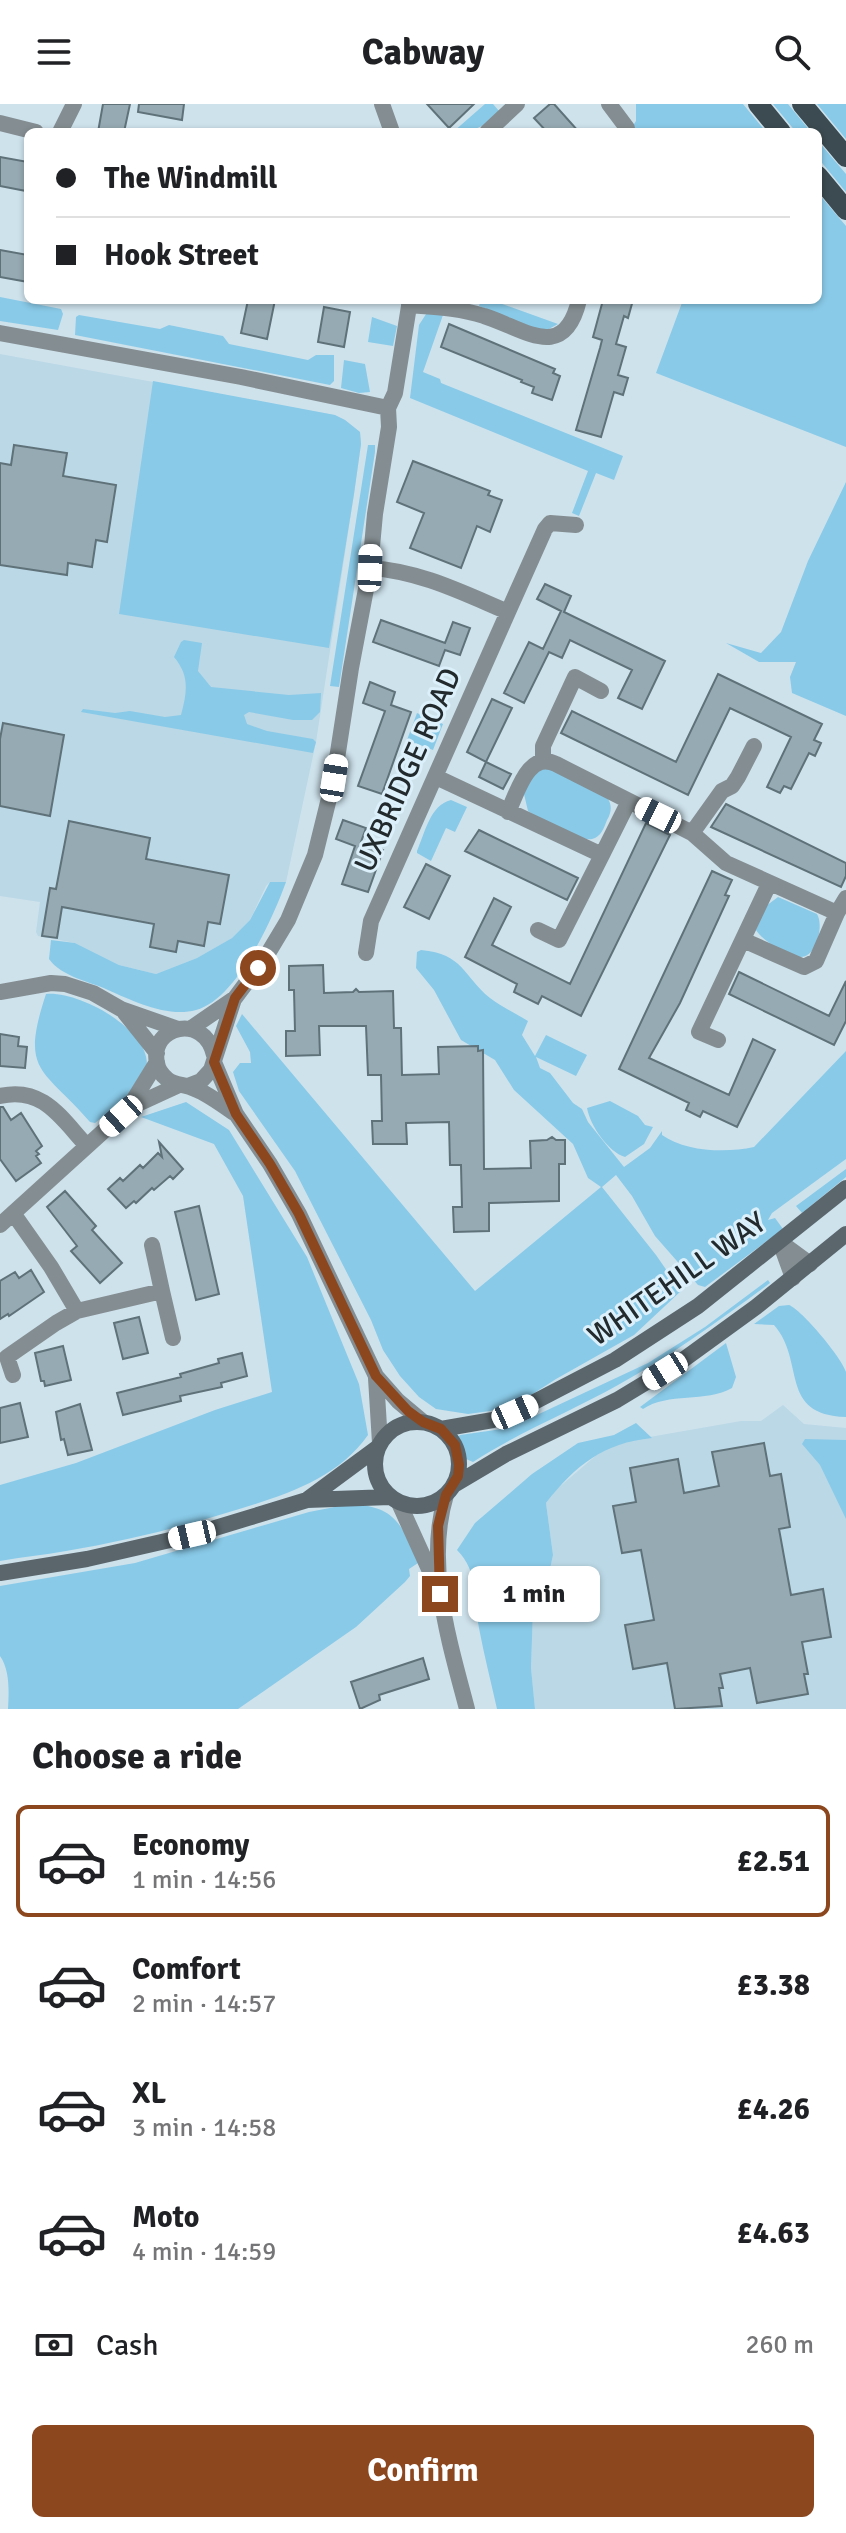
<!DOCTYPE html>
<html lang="en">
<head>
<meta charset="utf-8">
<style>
  body { margin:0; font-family:Signika,sans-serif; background:#f2f2f2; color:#202124; height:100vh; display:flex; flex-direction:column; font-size:30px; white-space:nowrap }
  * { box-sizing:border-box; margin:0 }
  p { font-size:26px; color:#757577 }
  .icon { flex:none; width:44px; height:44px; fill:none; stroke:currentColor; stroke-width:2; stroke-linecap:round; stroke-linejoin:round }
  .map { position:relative; height:1605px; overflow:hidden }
  .drawer { display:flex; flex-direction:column; background:#fff; flex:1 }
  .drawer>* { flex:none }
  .hud { position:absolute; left:24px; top:24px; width:798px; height:176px; border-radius:12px; box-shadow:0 2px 6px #0004; display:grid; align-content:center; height:176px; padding:0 32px; background:#fff }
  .end { position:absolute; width:36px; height:36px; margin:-18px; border:10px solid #8c471f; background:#fff; box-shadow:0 0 0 4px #fff }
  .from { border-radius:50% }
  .bubble { position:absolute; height:56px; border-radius:12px; background:#fff; box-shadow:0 2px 6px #0004; font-size:26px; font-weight:800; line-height:56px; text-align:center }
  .car { position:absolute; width:24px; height:48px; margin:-24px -12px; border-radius:10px; box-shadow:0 0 6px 2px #0007; background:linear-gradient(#fff 24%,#345 0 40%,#fff 0 76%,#345 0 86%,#fff 0) }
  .hud b { display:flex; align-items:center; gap:28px; height:76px; font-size:30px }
  .hud b+b { border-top:2px solid #e0e0e0 }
  .hud i { width:20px; height:20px; background:#202124 }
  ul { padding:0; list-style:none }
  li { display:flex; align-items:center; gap:24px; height:112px; margin:0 16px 12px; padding:0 16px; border:4px solid transparent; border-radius:12px }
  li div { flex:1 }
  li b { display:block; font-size:30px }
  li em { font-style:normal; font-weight:800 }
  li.current { border-color:#8c471f }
  li>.icon { width:72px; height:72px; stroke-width:1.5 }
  h2 { padding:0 32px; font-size:36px; line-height:96px }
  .pay { display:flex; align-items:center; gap:20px; height:88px; padding:0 32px; font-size:30px }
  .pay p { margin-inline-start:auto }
  .button { display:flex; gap:16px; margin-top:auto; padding:16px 32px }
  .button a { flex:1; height:92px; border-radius:12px; background:#8c471f; color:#fff; font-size:32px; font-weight:800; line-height:92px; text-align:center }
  header { display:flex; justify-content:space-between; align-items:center; height:104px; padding:0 32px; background:#fff; font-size:36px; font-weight:800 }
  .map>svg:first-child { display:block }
  .built { fill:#bbd8e6 }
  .green { fill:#89cae8 }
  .building { fill:#96aab3; stroke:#5f727a; stroke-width:2 }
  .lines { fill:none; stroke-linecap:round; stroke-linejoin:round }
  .minor { stroke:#848d91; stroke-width:16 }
  .secondary { stroke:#5a666c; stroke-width:16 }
  .primary { stroke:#3c4b51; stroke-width:20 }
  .route { stroke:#8c471f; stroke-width:10 }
  .labels { text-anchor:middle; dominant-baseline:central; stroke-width:6; stroke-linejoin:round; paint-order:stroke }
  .street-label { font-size:30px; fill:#222a2e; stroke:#dbf0fa }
</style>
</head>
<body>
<header><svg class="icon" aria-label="menu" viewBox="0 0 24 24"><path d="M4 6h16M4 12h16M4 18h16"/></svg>Cabway<svg class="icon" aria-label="search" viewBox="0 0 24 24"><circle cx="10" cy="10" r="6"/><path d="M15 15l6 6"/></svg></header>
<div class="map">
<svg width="846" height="1605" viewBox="0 0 846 1605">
  <rect width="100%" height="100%" fill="#cee2ec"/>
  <path class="built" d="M0 250 334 311 345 316 360 328 361 340 354 390 316 638 286 778H270L266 782 250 816 232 834 197 854 156 870 119 861 75 839 38 832 36 828 40 798 0 792Z
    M783 1301 804 1320 846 1324V1605H535L531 1564 533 1505 548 1474 553 1451 546 1399 557 1385 600 1348 621 1338 741 1317H761Z"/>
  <path class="green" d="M485 0H493L499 7C486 23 473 28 453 28Z
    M636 0H743L766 28H629L636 17Z
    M773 0H788L811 28H796Z
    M817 0H846V35Z
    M818 37 846 70V88L818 54Z
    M818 89 846 122V343L656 269 683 196H818Z
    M0 193 61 205 63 210 58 226 0 217Z
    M481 196H491L558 220 547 226H539L479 202Z
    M428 207 443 211 423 268 440 275 441 279 623 352 614 376 596 369 579 412 572 409 588 367 410 294 419 221Z
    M79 211 160 225 169 221 223 232 229 240 308 256 316 251H334V277L330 281 75 231 76 213Z
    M372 213 397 222 393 242 368 238Z
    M344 256 365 260 370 288 359 289 341 284Z
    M153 277 335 311 345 316 360 328 361 340 354 390 329 544 119 510Z
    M368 341H375V348L339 583 330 582Z
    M846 378V612L792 589 790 573 796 558H759L726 539 761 549 781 528 808 457Z
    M184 536 202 539 198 567 211 583 289 591 321 589 320 608 312 616H293L249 608 244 611 247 620 267 627 313 635 316 638 313 649 81 608 83 605 115 609 130 607 165 613 181 611C187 588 190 572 174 553L181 538Z
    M417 609 443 620 433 646 407 636Z
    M546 663 607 693C612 701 612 707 607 716 604 724 601 733 592 735 580 738 539 715 528 707L524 690 533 670Z
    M451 696 467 703 455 728 446 724 431 757 417 749V747C425 729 430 701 451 696Z
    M270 778H286C273 814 237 895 196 906 168 914 133 897 108 886 89 877 62 873 49 855L51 836 75 839 119 861 156 870 197 854 232 834 250 816Z
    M778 793 817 810C824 821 817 854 800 853 788 853 762 836 756 826L766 802Z
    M421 846C464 850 463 872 490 894 502 903 515 909 528 917L522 931 535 952 546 931 587 951 576 972 536 953 540 964 550 969 573 999 582 1005 588 1018 624 1063 650 1044 662 1027V1031C686 1048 726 1049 754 1043L846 947V1055L772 1109 768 1116 775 1114 783 1125 705 1183 698 1181 655 1132 632 1092 616 1071 602 1083 656 1151 681 1187 634 1231 556 1275 525 1295 490 1307 468 1310 436 1305 419 1293 400 1272 383 1246 371 1216 295 1067 239 987 233 968 240 959H251L250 948 236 922 242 910 475 1187 601 1083 588 1074 573 1040 514 986 495 956 461 936 434 886 416 864 417 848Z
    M46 890C79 887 147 924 147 960L126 994 95 1019 90 1018C42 963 20 969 46 890Z
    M610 997 638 1012 645 1021 653 1023 644 1040 625 1053C608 1048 590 1021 587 1004Z
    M186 998 229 1026 307 1153 359 1280 368 1331C335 1378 278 1393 226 1409 174 1425 120 1438 66 1447 44 1451 22 1453 0 1457V1381L76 1359 215 1306 272 1288 243 1092 214 1040 141 1013Z
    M846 1065V1073L802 1109 796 1102Z
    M768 1176 770 1179C721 1215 672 1251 618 1281 570 1308 519 1328 473 1358L466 1355 458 1333 460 1331 509 1324 648 1259 705 1223Z
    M789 1201C802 1206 842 1254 846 1268 846 1280 846 1300 846 1313 778 1311 806 1257 774 1221L754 1220 779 1202Z
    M726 1239 736 1273 732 1284C706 1299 668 1288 643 1305L640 1303Z
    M636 1319 652 1334C603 1339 576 1361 546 1399L553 1451 548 1474 533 1505 531 1564 535 1605H497C491 1578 484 1551 479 1524 474 1496 479 1468 457 1446L475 1419 532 1370 578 1339 614 1331Z
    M805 1335 846 1336V1415L820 1361 802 1340Z
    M350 1400C396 1402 402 1421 418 1459L409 1465 410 1472 405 1478 356 1523 238 1605H8C9 1588 10 1566 0 1552V1482L135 1459 309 1408Z"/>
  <path class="building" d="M103 0H130L124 28H98Z
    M139 0H184L182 16 138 8Z
    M427 0H474L449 24Z
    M550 0H554L579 28H547L534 14Z
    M0 53 28 58 26 87 0 82Z
    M0 146 28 151V178L0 173Z
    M248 196H275L267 235 241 229Z
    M603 196H633L628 214 624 212 616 240 626 243 618 271 628 274 623 291 614 288 601 333 576 326 600 244 602 236 593 233Z
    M324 203 350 208 344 243 318 238Z
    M449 220 555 265 553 269 560 272 552 296 532 289 534 283 521 278 522 276 441 243Z
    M14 341 67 349 63 372 116 381 107 438 96 436 92 463 68 459 67 471 0 461V359L11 361Z
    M413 357 490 387 488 391 502 396 490 428 477 422 461 464 410 444 424 409 397 398Z
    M545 480 571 492 564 508 665 557 642 605 618 594 632 566 570 536 562 554 549 548 524 599 504 589 529 538 543 545 561 507 537 495Z
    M381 516 445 539 453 518 470 524 460 551 445 546 439 562 373 538Z
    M718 570 822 620 814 636 821 639 815 652 809 649 791 685 784 682 780 689 767 683 791 633 730 604 688 691 561 629 572 607 676 658Z
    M370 578 395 588 391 601 411 608 382 690 358 682 385 607 363 599Z
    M492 595 512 604 486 658 467 648Z
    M3 619 64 631 50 712 0 702V635Z
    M486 658 511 670 503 685 479 673Z
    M726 700 846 759V772L841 783 711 723Z
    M343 716 366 724 361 738 383 746 368 788 342 780 355 742 336 735Z
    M69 717 150 734 146 755 229 771 220 820 208 818 204 842 178 837 176 848 150 843 154 820 62 803 57 834 42 832 50 784 56 785Z
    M646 719 670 731 581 912 542 892 538 900 514 888 517 880 465 853 494 794 511 803 492 841 570 880Z
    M479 726 578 774 567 796 465 747Z
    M426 760 450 772 429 815 404 803Z
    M712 767 732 776 725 791 729 792 680 899 649 954 729 991 753 935 775 946 737 1023 703 1007 700 1013 686 1006 689 999 619 965Z
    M323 861 324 889 353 888 356 885 359 888 393 887 394 924H401L402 971 439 970 438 943 478 942V947L483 946 484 1065 531 1064 530 1037 547 1036 552 1033 556 1036H565V1060H559V1097L489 1099V1127L454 1128 453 1103H462L461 1061H450L449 1018 406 1019 407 1040H373L372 1017H382L381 971H368L366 922H319L320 951 286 952V927H295L294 886H289V862Z
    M739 868 829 912 846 877V917L834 941 729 890Z
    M0 930 19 933 18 942 27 943 25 964 0 962Z
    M0 1003H3L11 1016 21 1009 42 1042 36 1047 39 1050 36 1052 41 1059 16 1077 0 1055Z
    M159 1038 183 1065 173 1075 170 1072 154 1086 152 1084 136 1099 134 1097 126 1104 108 1085 120 1074 123 1077 140 1061 143 1064 158 1049 162 1053Z
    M65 1087 96 1122 92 1126 122 1159 100 1179 71 1147 77 1142 47 1103Z
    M199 1102 219 1190 196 1196 175 1108Z
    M31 1166 44 1188 9 1212 8 1210 0 1215V1177L15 1168 19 1174Z
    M139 1213 148 1249 123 1255 114 1219Z
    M63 1242 71 1276 45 1282 44 1277H41L35 1249Z
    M242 1249 247 1272 221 1279 222 1283 180 1292 181 1297 123 1311 117 1289 181 1273 180 1270 219 1259 218 1255Z
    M20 1299 28 1333 0 1339V1304Z
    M80 1300 92 1346 68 1351 64 1335 61 1336 56 1308Z
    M764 1339 770 1372 781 1370 790 1423 779 1425 791 1491 823 1485 831 1533 802 1538 808 1570H804L808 1590 757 1599 750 1564 720 1570 723 1584H719L722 1602 675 1605 667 1559 633 1565 625 1521 654 1516 641 1446 622 1449 613 1402 636 1398 630 1364 678 1355 684 1389 719 1382 712 1348Z
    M423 1554 429 1575 379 1591 380 1596 360 1605 351 1578Z"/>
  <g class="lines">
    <path class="minor" d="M382 0 392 28
      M609 0 627 24
      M0 19 36 28
      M60 28 74 0
      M487 28 517 0
      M409 201C435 203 460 204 484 212 523 224 564 260 579 196
      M0 229 241 273 388 304
      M508 508 545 425 550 419 576 421
      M543 656V642L575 573 601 587
      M436 673 602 751 559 836 538 826
      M629 697 692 729 726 759 837 809 846 794
      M508 708C518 687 528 647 556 660L629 697 602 751
      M692 729 722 687 732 682 738 673 754 642
      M743 836 804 863 816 857 837 809
      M366 849 371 817 508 508C463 489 420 467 370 464
      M0 888 51 879 65 880 93 889 121 905 178 925
      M125 909 157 949
      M190 925 235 894 267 851 288 816 315 751 334 674 351 564 370 464 375 410 389 323 388 304 395 289 410 196
      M718 936 699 928 769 780
      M214 951C205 909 149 921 157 959 158 966 162 971 167 975 174 981 182 980 190 983 206 988 221 1000 234 1009
      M214 958 236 1010 270 1060 299 1110 376 1272 398 1297 423 1318
      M188 982 201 977 211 966 234 895
      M0 992C43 982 61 1014 87 1042
      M129 1004 179 981
      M13 1109 51 1163 77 1207 162 1187 152 1141
      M0 1121 128 1005 157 958
      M780 1138 793 1174
      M780 1138 810 1160
      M162 1187 173 1234
      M13 1271 7 1253 56 1219 77 1207
      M376 1274 380 1339
      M446 1391C425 1461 449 1536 467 1605
      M399 1399 433 1474"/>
    <path class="secondary" d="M375 1360a42 42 0 1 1 84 0a42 42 0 1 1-84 0Z
      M441 1325 493 1316 515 1308 615 1256 698 1202 846 1084
      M454 1381 506 1350 617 1296 683 1256 756 1203 846 1130
      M308 1395 377 1344
      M0 1469 87 1455 192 1431 307 1396 390 1393"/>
    <path class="primary" d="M758 0 781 28
      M802 0 846 53
      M818 72 846 106"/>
  </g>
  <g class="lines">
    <path class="route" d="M258 864 235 894 214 958 236 1010 270 1060 299 1110 376 1272 408 1307 423 1318 441 1325 455 1341 459 1361 458 1372 446 1391 438 1422 440 1490"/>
  </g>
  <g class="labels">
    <g class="street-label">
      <text transform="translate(408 666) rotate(-66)">UXBRIDGE ROAD</text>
      <text transform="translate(677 1175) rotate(-35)">WHITEHILL WAY</text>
    </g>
  </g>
</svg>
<i class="end from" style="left:258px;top:864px"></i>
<i class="end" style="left:440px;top:1490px"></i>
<div class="bubble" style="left:468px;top:1462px;width:132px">1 min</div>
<i class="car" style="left:370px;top:464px;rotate:2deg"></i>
<i class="car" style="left:334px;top:674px;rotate:9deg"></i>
<i class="car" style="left:658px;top:711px;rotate:296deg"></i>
<i class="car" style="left:121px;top:1012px;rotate:228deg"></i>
<i class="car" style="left:665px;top:1267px;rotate:238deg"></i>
<i class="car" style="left:515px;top:1308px;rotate:66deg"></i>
<i class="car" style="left:192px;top:1431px;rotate:257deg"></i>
<div class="hud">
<b><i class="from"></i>The Windmill</b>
<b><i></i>Hook Street</b>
</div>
</div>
<section class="drawer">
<h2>Choose a ride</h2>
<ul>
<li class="current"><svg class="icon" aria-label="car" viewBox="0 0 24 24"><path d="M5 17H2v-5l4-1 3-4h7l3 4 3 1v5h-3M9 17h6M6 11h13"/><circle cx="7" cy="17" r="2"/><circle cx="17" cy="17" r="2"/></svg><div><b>Economy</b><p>1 min · 14:56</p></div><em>£2.51</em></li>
<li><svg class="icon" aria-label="car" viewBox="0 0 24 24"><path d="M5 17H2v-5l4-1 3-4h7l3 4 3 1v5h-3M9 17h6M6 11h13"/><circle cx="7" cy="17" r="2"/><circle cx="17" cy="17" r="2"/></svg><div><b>Comfort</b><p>2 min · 14:57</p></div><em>£3.38</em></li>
<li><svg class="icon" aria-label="car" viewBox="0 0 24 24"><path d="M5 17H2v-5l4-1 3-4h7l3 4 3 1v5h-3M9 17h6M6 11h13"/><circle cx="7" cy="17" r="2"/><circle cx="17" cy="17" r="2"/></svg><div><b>XL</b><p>3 min · 14:58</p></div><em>£4.26</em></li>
<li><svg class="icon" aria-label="car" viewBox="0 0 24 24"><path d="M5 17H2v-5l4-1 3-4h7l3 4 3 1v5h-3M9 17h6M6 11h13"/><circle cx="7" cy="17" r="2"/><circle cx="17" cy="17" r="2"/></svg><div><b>Moto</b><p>4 min · 14:59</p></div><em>£4.63</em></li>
</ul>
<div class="pay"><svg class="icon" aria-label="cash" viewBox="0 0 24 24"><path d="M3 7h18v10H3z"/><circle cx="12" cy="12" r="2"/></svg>Cash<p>260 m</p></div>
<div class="button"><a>Confirm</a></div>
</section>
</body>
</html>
